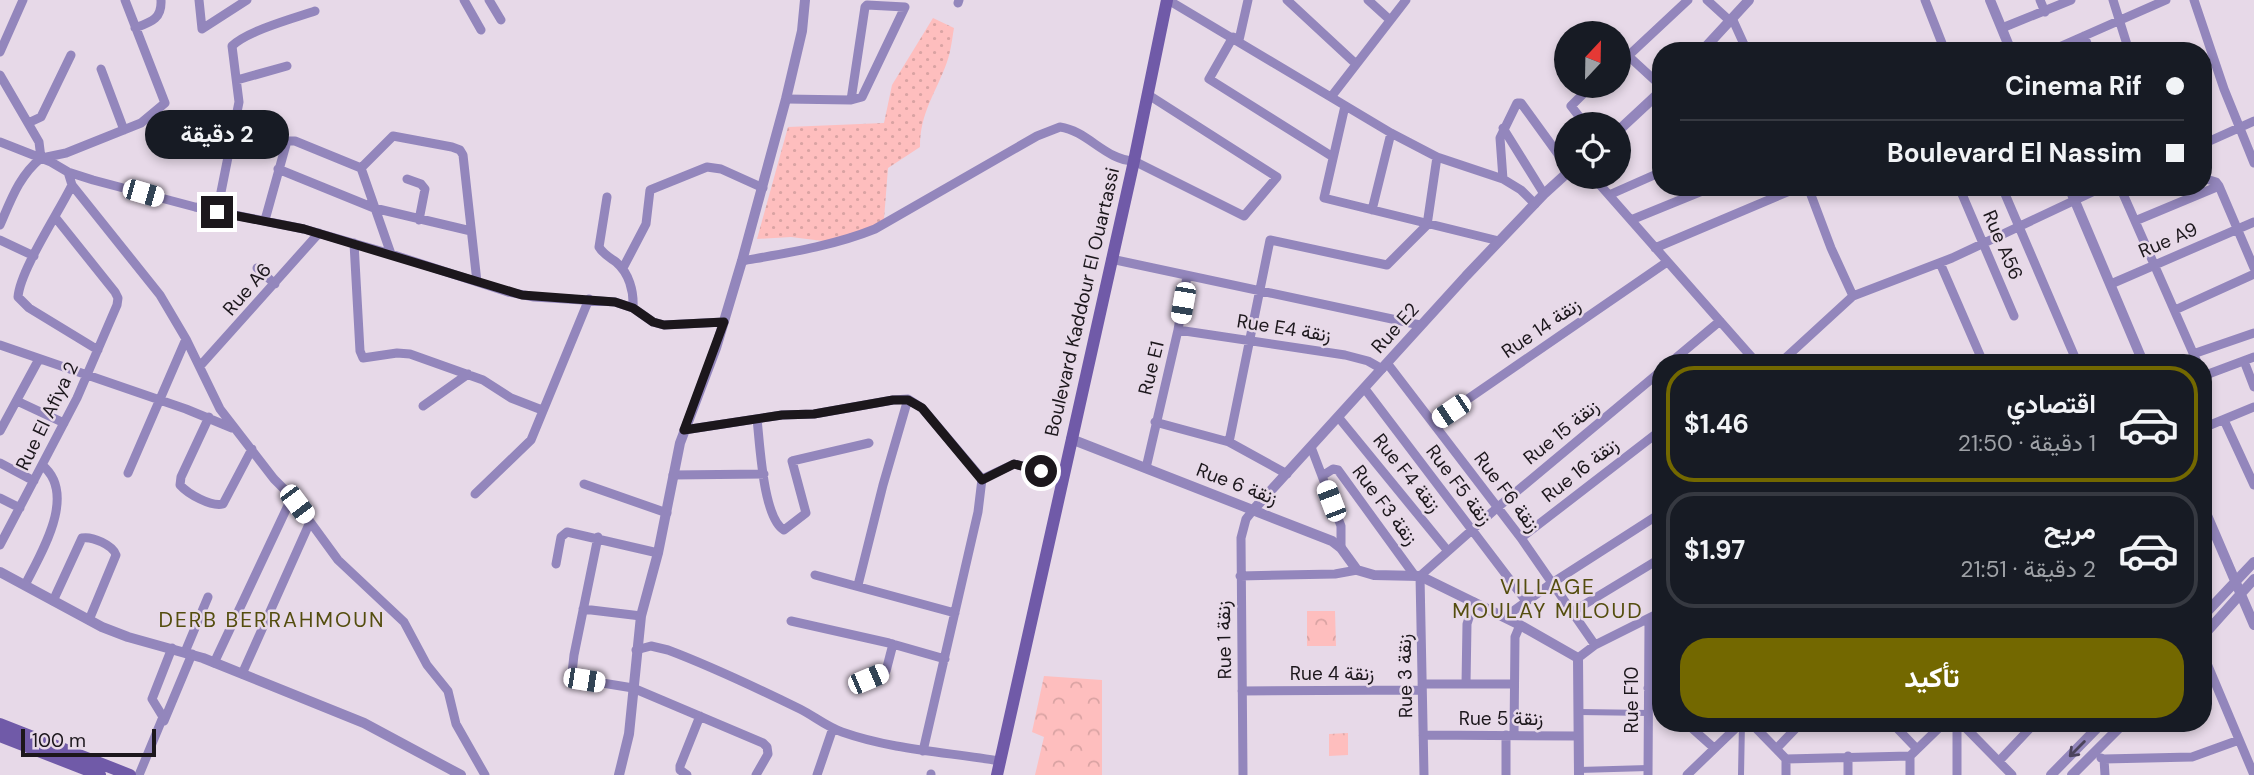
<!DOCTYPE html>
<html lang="ar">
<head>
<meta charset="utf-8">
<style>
  body { margin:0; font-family:"DM Sans",Vazirmatn,sans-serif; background:#20242c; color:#f1f3f6; direction:rtl; height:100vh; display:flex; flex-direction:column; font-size:26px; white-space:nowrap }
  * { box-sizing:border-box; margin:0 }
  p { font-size:23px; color:#9ea1a6 }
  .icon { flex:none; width:38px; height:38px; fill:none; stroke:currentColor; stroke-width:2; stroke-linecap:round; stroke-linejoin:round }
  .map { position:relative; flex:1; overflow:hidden; direction:ltr }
  .drawer { position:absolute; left:1652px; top:354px; width:560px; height:378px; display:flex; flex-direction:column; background:#171b24; border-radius:28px; box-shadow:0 4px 10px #0003; direction:rtl }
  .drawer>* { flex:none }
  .hud { position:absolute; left:1652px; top:42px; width:560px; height:154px; border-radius:28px; box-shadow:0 4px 10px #0003; direction:rtl; display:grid; align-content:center; height:154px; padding:0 28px; background:#171b24 }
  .needle { width:46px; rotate:22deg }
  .tools { position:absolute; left:1554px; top:21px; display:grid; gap:14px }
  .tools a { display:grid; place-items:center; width:77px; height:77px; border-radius:50%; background:#171b24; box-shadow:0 4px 10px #0003; font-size:35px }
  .scale { position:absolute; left:21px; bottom:18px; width:135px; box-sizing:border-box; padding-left:7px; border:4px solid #1c171c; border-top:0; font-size:19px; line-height:24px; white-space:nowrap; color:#1c171c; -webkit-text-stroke:5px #e7d9e8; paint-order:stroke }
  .end { position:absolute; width:32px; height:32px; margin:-16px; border:9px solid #1c171c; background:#fff; box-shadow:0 0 0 4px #fff }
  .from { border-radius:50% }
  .bubble { position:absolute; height:49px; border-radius:24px; background:#171b24; box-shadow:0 4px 10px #0003; font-size:23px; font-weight:700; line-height:49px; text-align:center; direction:rtl }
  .car { position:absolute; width:21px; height:42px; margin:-21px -10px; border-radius:9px; box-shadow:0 0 5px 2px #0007; background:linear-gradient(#fff 24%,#345 0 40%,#fff 0 76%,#345 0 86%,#fff 0) }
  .hud b { display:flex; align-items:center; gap:24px; height:66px; font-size:26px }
  .hud b+b { border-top:2px solid #363941 }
  .hud i { width:18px; height:18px; background:#f1f3f6 }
  ul { padding:12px 0 0; list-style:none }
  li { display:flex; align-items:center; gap:21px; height:116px; margin:0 14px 10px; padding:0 14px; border:4px solid #363941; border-radius:28px }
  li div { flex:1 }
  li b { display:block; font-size:26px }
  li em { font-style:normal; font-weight:700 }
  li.on { border-color:#736800 }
  li>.icon { width:63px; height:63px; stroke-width:1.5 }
  .action { display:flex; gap:14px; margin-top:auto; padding:14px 28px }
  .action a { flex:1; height:80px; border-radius:28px; background:#736800; color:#fff; font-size:28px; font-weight:700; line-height:80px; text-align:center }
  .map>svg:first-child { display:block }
  .grass { fill:url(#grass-dots) }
  .park { fill:url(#park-crowns) }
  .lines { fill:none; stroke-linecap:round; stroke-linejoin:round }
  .pedestrian { stroke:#9386bc; stroke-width:6 }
  .minor { stroke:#9386bc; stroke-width:9 }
  .tertiary { stroke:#9386bc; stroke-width:10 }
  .secondary { stroke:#705aa8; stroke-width:12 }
  .oneway { stroke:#4c435c }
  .route { stroke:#1c171c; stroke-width:9 }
  .labels { text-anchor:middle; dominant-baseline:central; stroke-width:5; stroke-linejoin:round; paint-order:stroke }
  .street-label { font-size:19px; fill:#1c171c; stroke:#e7d9e8 }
  .neighbourhood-label { font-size:21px; letter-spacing:2px; fill:#544d0e; stroke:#e7d9e8 }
</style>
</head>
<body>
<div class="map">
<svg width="2254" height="775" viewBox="0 0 2254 775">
  <defs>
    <pattern id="grass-dots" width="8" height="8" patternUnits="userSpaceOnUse" patternTransform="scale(1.75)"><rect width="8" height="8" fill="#febebe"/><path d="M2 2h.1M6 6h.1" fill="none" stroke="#d9a3a3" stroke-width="1.8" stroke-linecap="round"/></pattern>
    <pattern id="park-crowns" width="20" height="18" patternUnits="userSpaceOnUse" patternTransform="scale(1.75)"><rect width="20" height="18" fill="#febebe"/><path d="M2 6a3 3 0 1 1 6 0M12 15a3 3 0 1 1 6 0" fill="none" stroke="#d9a3a3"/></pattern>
  </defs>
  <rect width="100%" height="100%" fill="#e7d9e8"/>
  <path class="grass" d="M933 18 954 28C952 39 951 51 947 62 936 93 920 112 920 147L888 168 884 219 867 232 831 242 791 237 757 239 788 127 884 123 892 85Z"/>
  <path class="park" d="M1307 611H1335L1336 646H1307Z
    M1044 676 1102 680V775H1035L1044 737 1032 732Z
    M1348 733V755L1329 756V734Z"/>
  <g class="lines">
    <path class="pedestrian" d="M1579 712 1649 713
      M1579 770 1648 768
      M1741 775 1742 723"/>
    <path class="minor" d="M199 0 202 29 247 0
      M464 0 481 30
      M489 0 501 20
      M1168 0 1391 133 1437 157 1503 179
      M1287 0 1356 64
      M1368 0 1390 20
      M1707 0 1730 21
      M1925 0 1945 51
      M2040 0 2045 12
      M2113 0 2129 51
      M2194 0 2224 89 2254 163
      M958 3 959 0
      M1732 18 1747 51
      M135 28C151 22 162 19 161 0
      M2002 28 2071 0
      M2084 36 2090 51
      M1233 37 1209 79 1333 157
      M1239 40 1248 0
      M2050 51 2166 0
      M0 52 23 0
      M1628 56 1688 0
      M1619 57 1624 52 1661 86
      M101 69 124 130
      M0 75 39 142 41 158
      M237 80 287 66
      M1331 97 1406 0
      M786 99 851 100 862 97 905 7 867 5 865 7 851 100
      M1345 106 1324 198 1499 241
      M28 123 41 117 71 55
      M1585 124 1571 106 1591 86
      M1503 128 1544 194
      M0 142 51 162 68 172 93 180 195 207 304 229 391 254 508 292 534 297 615 302 633 308 653 322 664 325 724 322
      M2203 144 2254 121
      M42 158 66 153 141 123 165 103 125 0
      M361 168 391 254
      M278 169 374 208 471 231
      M68 172 72 185 160 295 186 339 220 409 274 479 292 497 338 560 404 622 427 665 448 691 456 724 485 775
      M1593 177 1756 362
      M2203 178 2216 182 2219 186 2254 268
      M407 179 421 184 425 189 419 220
      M72 185C59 212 20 270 18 297L29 308 98 350
      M1808 187 1831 248 1853 296
      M1959 187 2014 316
      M2002 187 2077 362
      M2120 187 2197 362
      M1609 195 1661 172
      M607 197 599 247C603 254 609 257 616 262 629 273 634 291 633 308
      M1535 204 1521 190 1503 179 1500 138 1517 103H1521L1566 165
      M1372 210 1391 133
      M217 212 239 102 232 46C247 31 294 18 315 11
      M265 220 287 141H295L361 168 393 136 452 147 460 150 463 155 477 282
      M1631 220 1712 187
      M2135 221 2219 186
      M0 225C11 200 19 176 41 158
      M0 240 34 256
      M354 243 360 351 363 358 397 353 410 354 483 380 511 398 542 410
      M1655 248 1799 187
      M1111 259 1420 325
      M742 261C787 253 833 246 875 229L1037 136 1060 127C1088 131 1105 160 1134 161L1244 216 1277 177 1147 94
      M1940 263 1983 362
      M257 268 275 284
      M623 268 646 224 650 190 707 167 721 169 763 188
      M2111 284 2254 222
      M2175 310 2254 274
      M1178 330 1345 355 1368 361 1382 369
      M0 345 186 409 232 428
      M2193 354 2254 333
      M2244 361 2254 387
      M1671 362 1720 321
      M1781 362 1853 296 1952 258 2103 187
      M1387 363 1521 538 1595 645
      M200 366 319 233
      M2203 376 2254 357
      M1365 389 1526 601
      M17 401 64 423
      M423 406 468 374
      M209 417 181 477 180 485C188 494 211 507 223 504L252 449
      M1339 418 1447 550
      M757 419C760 444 763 518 784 530L806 513 792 461 869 443
      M2224 420 2254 485
      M1155 422 1229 442 1287 474
      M1433 423 1667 262
      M2203 428 2254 407
      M684 430 782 415 814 414 893 400 908 399 922 408 982 479 978 512 923 751
      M0 431 39 359
      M1229 442 1270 240 1387 265 1427 225 1437 157
      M1311 447 1341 526V548
      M0 463 34 481
      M1146 468 1178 330 1187 276
      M128 473 186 339
      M673 475 764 474
      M1322 476 1333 469 1338 470 1415 576
      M982 479 1014 464 1063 476
      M584 484 667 513
      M475 494 531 440 589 299
      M0 498 20 508
      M598 537 574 655 572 673 584 680 633 688 763 743 767 747 768 754 756 775
      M1521 538 1661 430
      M0 545 77 398 117 305 118 298 115 292 55 217
      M556 564 561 537 567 532 658 553
      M815 575 955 613
      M1240 576 1335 574 1357 570
      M25 585C41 553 78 494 42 465
      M858 585 883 485 908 399
      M53 601 82 538C92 536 113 545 116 555L89 620
      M583 609 641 616
      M1572 612 1661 558
      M1505 617 1552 583 1661 513
      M791 621 889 643 945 659
      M1647 622 1661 636
      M636 650 651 646 668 650C713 667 757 688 800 709 814 716 827 727 842 732 893 750 947 752 1000 761
      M185 652 208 597
      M2203 654 2254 775
      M1578 658 1595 645 1661 612
      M214 663 292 497
      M242 674 310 522
      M1422 684H1514
      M1466 684 1467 624 1474 602
      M853 686 886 671 893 644
      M1648 688 1661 700
      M1242 691 1422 690
      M164 721 192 654
      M1686 723 1714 748
      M1751 723 1786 759
      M1892 723 1917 749
      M1961 723 2012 775
      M1423 735 1578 736
      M1514 735 1515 637 1520 625
      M1777 748 1801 723
      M1848 756V775
      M1910 756 1944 723
      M2101 758 2104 759 2105 775
      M1786 759 1910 756
      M2104 759 2192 757 2239 740
      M1999 761 2035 723
      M139 775 163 717 152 699 172 648
      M687 775 680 770V766L700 716
      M817 775 833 728
      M931 775V774
      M1243 775 1241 538 1246 519 1254 509
      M1424 775 1420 576 1498 507 1661 371
      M1506 775V735
      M1648 775 1649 625
      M1687 775 1741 723
      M1786 775V759
      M1910 775V756
      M1957 775V723"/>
    <path class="tertiary" d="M1990 0 2011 51
      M1702 51 1749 0
      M1619 130 1661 91
      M2069 187 2143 362
      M1071 439 1332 541 1341 548 1357 570 1374 575 1420 576 1520 625 1578 658 1579 775
      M2203 506 2254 625
      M1254 509 1466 276 1544 194 1566 174
      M0 572 102 627 128 637 203 658 364 723 461 775
      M2203 616 2254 562
      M2203 636 2254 579
      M619 775 629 734 641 616 658 553 680 443 716 348 742 261 786 99 802 31 805 0
      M2051 775 2102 723
      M2072 775 2124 723"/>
    <path class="secondary" d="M0 724 130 775
      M0 736 100 775
      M997 775 1134 161 1167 0"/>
  </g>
  <defs><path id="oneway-shaft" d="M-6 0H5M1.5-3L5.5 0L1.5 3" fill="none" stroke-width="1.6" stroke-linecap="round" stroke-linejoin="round" transform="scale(1.75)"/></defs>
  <use class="oneway" href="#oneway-shaft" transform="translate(2077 749) rotate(135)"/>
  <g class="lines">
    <path class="route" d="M217 212 304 229 522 295 615 302 633 308 653 322 664 325 724 322 684 430 782 415 814 414 893 400H908L922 408 982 480 1014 464 1041 471"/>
  </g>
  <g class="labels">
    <g class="street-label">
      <text transform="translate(2168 240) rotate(-23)">Rue A9</text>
      <text transform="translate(2003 245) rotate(67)">Rue A56</text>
      <text transform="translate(247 289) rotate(-49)">Rue A6</text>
      <text transform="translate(1082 302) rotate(-77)">Boulevard Kaddour El Ouartassi</text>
      <text transform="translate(1284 328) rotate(9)">Rue E4 زنقة</text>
      <text transform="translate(1395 328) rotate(-48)">Rue E2</text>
      <text transform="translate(1541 328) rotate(-34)">Rue 14 زنقة</text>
      <text transform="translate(1151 368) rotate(-76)">Rue E1</text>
      <text transform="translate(47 416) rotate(-64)">Rue El Afiya 2</text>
      <text transform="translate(1561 432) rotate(-39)">Rue 15 زنقة</text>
      <text transform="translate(1580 470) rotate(-38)">Rue 16 زنقة</text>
      <text transform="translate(1407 473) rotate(51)">Rue F4 زنقة</text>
      <text transform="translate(1237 484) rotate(21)">Rue 6 زنقة</text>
      <text transform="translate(1459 485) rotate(53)">Rue F5 زنقة</text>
      <text transform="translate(1507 492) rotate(53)">Rue F6 زنقة</text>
      <text transform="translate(1385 505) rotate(53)">Rue F3 زنقة</text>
      <text transform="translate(1224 640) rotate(-91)">Rue 1 زنقة</text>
      <text x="1332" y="673">Rue 4 زنقة</text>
      <text transform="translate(1405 676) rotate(-91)">Rue 3 زنقة</text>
      <text transform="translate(1631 700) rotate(-90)">Rue F10</text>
      <text x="1501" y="718">Rue 5 زنقة</text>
    </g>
    <g class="neighbourhood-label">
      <text x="1548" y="587">VILLAGE<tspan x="1548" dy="24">MOULAY MILOUD</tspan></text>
      <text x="272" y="620">DERB BERRAHMOUN</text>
    </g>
  </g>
</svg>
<div class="tools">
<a><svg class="needle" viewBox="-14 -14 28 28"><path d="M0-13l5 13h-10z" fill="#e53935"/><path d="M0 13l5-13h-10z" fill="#9ea1a6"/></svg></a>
<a><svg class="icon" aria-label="locate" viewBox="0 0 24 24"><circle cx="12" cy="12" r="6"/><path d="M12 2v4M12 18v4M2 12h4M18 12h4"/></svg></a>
</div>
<div class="scale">100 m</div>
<i class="end from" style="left:1041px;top:471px"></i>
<i class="end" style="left:217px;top:212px"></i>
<div class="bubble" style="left:145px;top:110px;width:144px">2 دقيقة</div>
<i class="car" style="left:143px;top:193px;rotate:106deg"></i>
<i class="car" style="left:1183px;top:303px;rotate:190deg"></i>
<i class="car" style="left:1451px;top:411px;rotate:236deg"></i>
<i class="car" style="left:1331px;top:501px;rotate:339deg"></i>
<i class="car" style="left:297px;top:504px;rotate:143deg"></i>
<i class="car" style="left:868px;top:679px;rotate:67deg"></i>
<i class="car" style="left:584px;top:680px;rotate:99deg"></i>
<div class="hud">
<b><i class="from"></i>Cinema Rif</b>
<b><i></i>Boulevard El Nassim</b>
</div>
<section class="drawer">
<ul>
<li class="on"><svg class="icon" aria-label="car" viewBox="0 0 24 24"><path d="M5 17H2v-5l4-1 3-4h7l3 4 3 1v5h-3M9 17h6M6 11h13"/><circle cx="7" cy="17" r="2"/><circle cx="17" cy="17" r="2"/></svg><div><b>اقتصادي</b><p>1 دقيقة · 21:50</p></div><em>$1.46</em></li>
<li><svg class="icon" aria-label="car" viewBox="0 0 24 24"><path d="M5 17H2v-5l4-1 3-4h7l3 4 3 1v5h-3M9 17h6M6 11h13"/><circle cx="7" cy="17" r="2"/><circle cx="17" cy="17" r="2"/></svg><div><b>مريح</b><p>2 دقيقة · 21:51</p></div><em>$1.97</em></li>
</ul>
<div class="action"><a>تأكيد</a></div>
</section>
</div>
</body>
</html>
